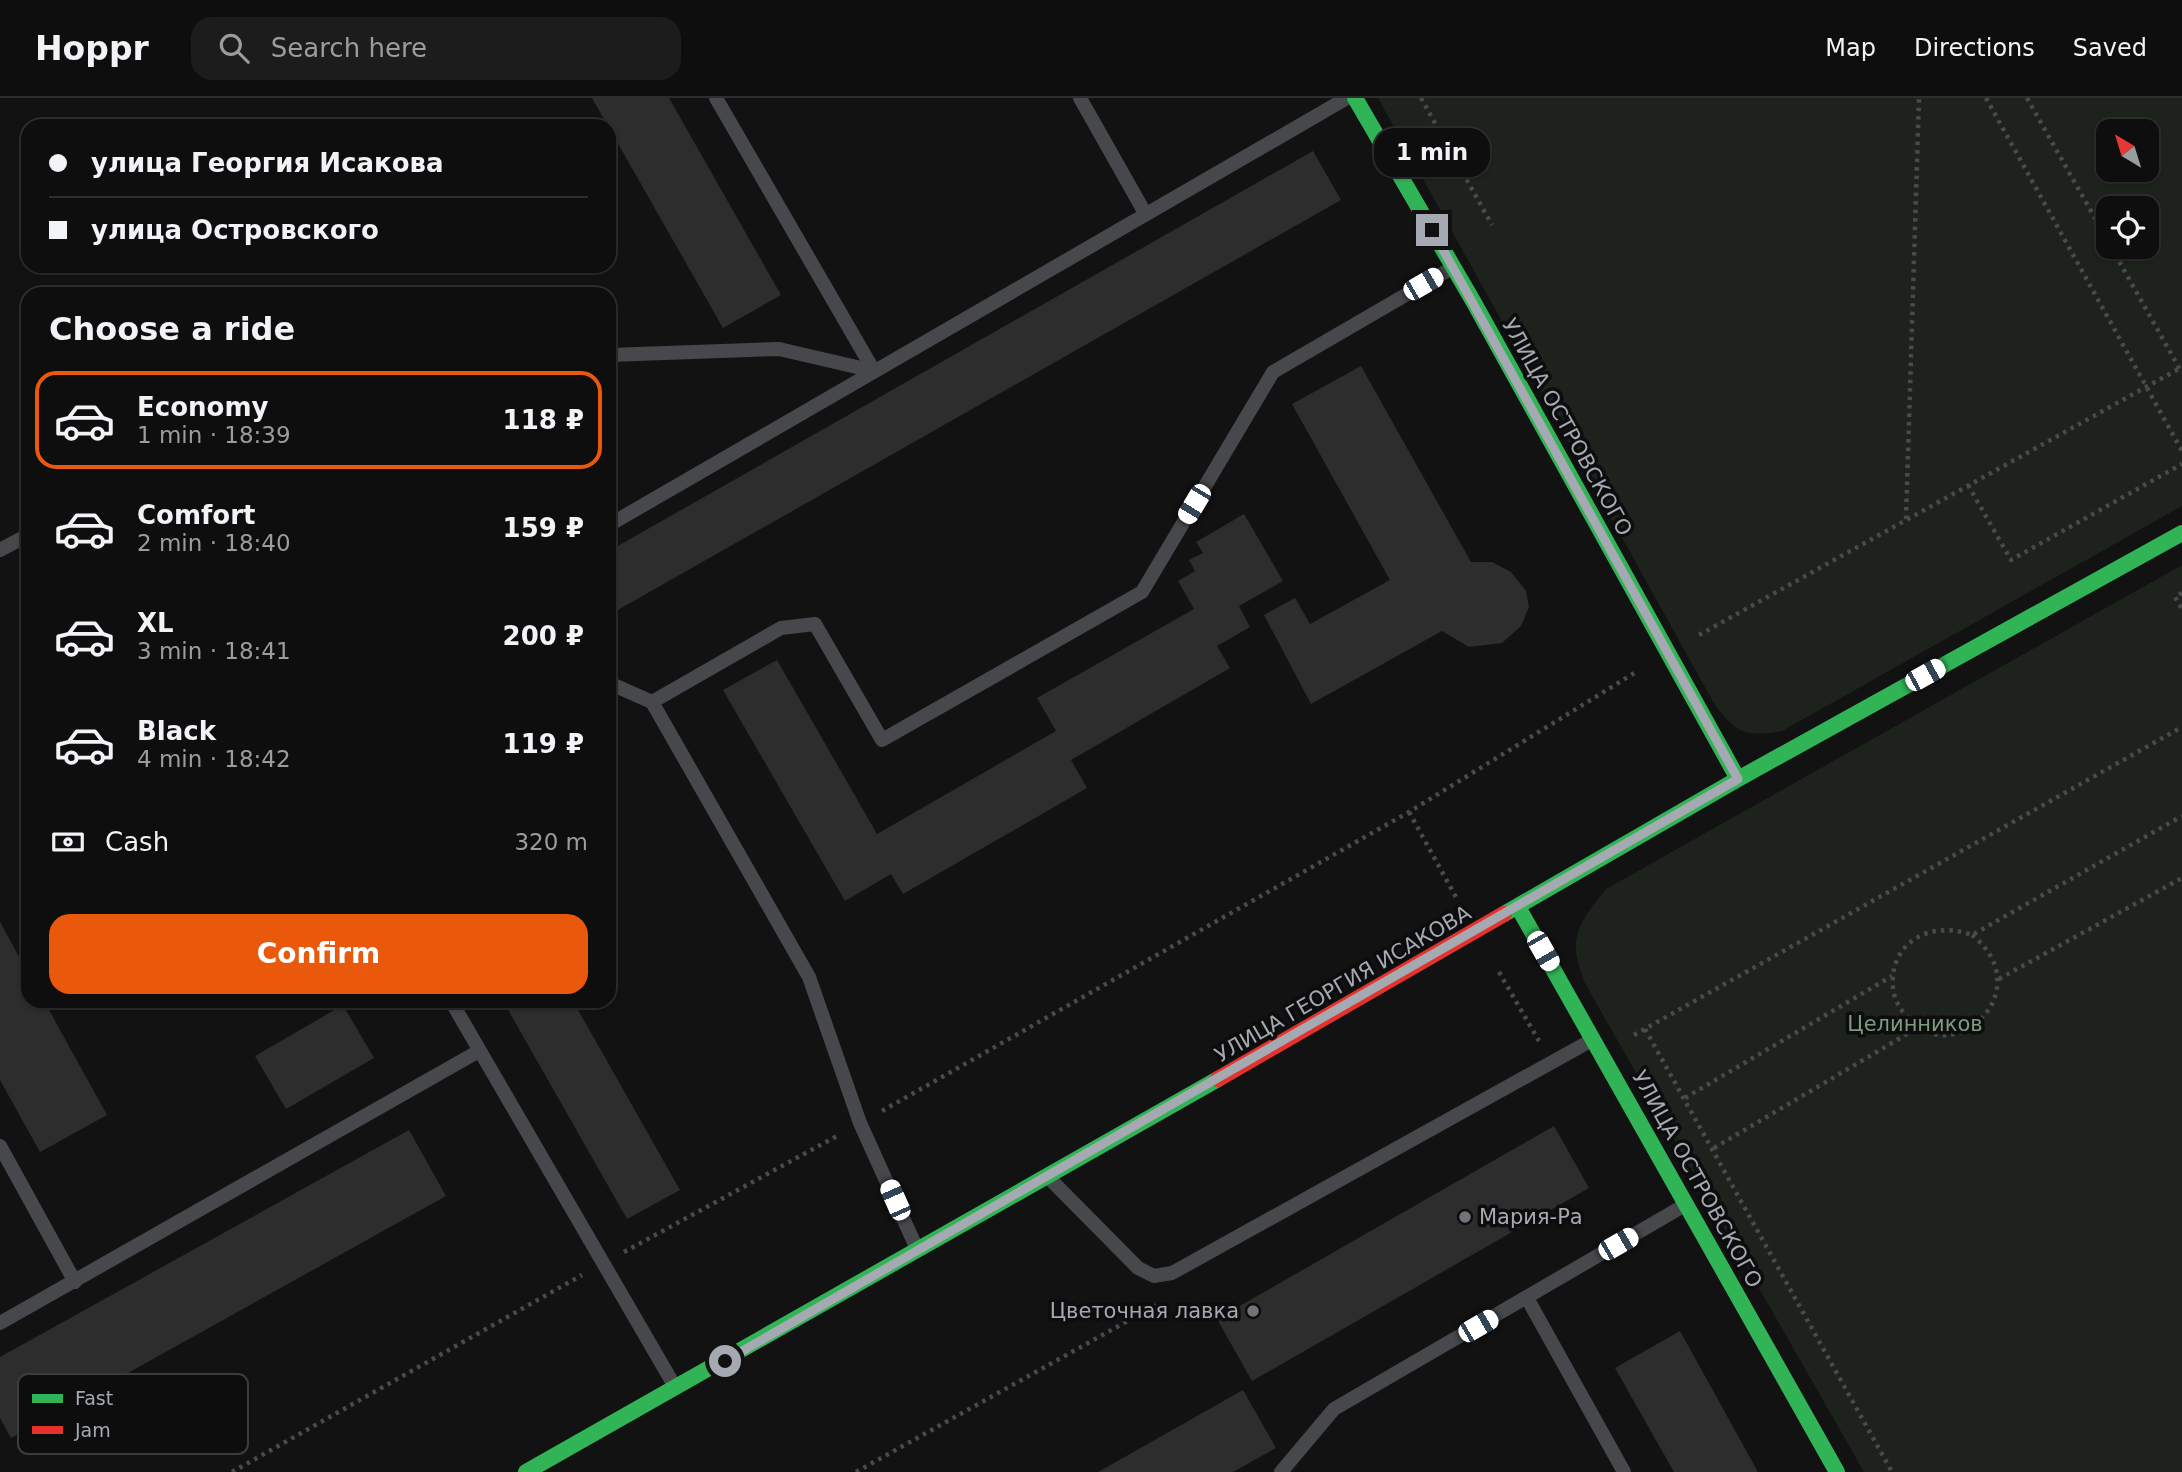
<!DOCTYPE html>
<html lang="en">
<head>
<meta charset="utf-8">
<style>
  body { margin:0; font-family:"DejaVu Sans",sans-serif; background:#1c1c1c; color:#f1f3f6; height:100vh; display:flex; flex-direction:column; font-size:26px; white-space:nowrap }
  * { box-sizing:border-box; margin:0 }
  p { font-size:23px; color:#9b9c9e }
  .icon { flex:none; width:38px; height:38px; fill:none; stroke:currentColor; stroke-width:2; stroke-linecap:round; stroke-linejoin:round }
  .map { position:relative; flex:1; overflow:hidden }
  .sheet { position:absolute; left:21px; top:189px; width:595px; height:721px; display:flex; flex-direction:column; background:#0e0e0e; border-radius:21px; box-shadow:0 2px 5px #0004,0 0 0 2px #2e2e2e }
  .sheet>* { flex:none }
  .top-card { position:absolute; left:21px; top:21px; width:595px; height:154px; border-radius:21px; box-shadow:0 2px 5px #0004,0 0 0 2px #2e2e2e; display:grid; align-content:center; height:154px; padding:0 28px; background:#0e0e0e }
  .needle { width:46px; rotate:322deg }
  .fabs { position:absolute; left:2096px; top:21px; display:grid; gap:14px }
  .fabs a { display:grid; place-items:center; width:63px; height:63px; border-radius:14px; background:#0e0e0e; box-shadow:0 2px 5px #0004,0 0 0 2px #2e2e2e; font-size:35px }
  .end { position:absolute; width:32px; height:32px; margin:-16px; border:9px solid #a5a9b2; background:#111; box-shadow:0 0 0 4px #111 }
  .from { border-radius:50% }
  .bubble { position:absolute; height:49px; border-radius:21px; background:#0e0e0e; box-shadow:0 2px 5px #0004,0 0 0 2px #2e2e2e; font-size:23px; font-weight:700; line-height:49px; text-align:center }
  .car { position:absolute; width:21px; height:42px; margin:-21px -10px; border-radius:9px; box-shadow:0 0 5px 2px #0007; background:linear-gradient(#fff 24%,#345 0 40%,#fff 0 76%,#345 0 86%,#fff 0) }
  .top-card b { display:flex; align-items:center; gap:24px; height:66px; font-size:26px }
  .top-card b+b { border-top:2px solid #2e2e2e }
  .top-card i { width:18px; height:18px; background:#f1f3f6 }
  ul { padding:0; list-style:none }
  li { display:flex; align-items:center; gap:21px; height:98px; margin:0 14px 10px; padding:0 14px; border:4px solid transparent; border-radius:21px }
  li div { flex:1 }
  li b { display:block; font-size:26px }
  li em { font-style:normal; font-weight:700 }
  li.current { border-color:#ea580c }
  li>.icon { width:63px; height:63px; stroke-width:1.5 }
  h2 { padding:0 28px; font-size:32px; line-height:84px }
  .pay { display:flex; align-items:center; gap:18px; height:77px; padding:0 28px; font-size:26px }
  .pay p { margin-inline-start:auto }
  .button { display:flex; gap:14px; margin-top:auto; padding:14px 28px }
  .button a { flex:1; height:80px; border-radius:21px; background:#ea580c; color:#fff; font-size:28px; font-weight:700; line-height:80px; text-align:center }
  header { display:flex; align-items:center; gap:42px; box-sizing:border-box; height:98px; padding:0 35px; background:#0e0e0e; border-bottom:2px solid #2e2e2e }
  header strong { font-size:33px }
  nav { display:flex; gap:38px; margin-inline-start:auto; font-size:24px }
  .search { width:490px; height:63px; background:#1c1c1c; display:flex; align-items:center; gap:18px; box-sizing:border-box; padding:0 24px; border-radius:21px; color:#9b9c9e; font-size:26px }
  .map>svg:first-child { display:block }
  .green { fill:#1d221d; fill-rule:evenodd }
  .building { fill:#2d2d2e }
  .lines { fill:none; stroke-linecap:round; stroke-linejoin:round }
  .path { stroke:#484a4c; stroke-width:4.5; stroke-dasharray:3.5 5; stroke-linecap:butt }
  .lane { stroke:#47484b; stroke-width:14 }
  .fast { stroke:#30b455; stroke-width:16 }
  .jam { stroke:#e5322d; stroke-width:16 }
  .route { stroke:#a5a9b2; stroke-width:9 }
  .poi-dot { fill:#72747a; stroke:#0d0d0e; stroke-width:2.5 }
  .labels { text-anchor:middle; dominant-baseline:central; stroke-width:7; stroke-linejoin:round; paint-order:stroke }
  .street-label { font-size:21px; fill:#a5a9b2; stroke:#0d0d0e }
  .park-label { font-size:21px; fill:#7d9c7e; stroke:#0d0d0e }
  .poi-label { font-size:21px; fill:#a5a9b2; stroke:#0d0d0e; text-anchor:start }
  .key { fill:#0d0d0e; stroke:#3b3c3f; stroke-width:2 }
  .key-label { font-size:19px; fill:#a5a9b2 }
</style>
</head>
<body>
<header>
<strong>Hoppr</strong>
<div class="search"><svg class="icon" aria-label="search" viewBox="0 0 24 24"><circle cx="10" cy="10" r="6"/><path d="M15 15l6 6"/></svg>Search here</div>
<nav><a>Map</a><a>Directions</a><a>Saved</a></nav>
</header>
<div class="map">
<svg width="2182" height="1374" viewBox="0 0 2182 1374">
  <rect width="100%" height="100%" fill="#121213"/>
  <path class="green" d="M1378 0H2182V408L1782 633C1743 640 1734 634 1712 602ZM2109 33H2147V72H2109ZM2109 110H2147V149H2109Z
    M2182 467V1374H1864L1587 889C1566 843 1576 828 1606 791Z"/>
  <path class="building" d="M592 0H669L781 197 723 230Z
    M1313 53 1341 102 609 517V453Z
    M1361 268 1471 464H1492L1511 474 1526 493 1529 509 1521 528 1502 545 1469 549 1442 533 1311 606 1264 517 1295 500 1310 526 1390 482 1292 306Z
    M1244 416 1283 483 1239 508 1250 529 1217 548 1230 570 1071 662 1087 690 903 796 891 776 845 803 723 592 777 562 877 736 1056 633 1037 600 1194 511 1178 483 1195 473 1189 462 1203 455 1196 444Z
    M0 824 28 875V903H44L107 1017 40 1054 0 982Z
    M503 903H573L680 1092 627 1121Z
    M343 907 374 960 286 1011 255 958Z
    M1554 1028 1589 1090 1252 1283 1217 1221Z
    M409 1032 446 1098 11 1340 0 1320V1259Z
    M1680 1233 1758 1374H1674L1615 1270Z
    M1243 1292 1276 1350 1233 1374H1098Z"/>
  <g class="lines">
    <path class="path" d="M1421 0 1492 127
      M1986 0 2182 353
      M2027 0 2109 145
      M2111 149 2182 275
      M1968 387 2011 462 2182 366
      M1906 421 1919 0
      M2182 495 2175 499 2182 511
      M1699 537 2182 269
      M1409 714 1457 801
      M1972 837C2041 892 1953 974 1907 919 1900 911 1894 901 1893 890 1889 843 1932 822 1972 837L2182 718
      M1499 874 1539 943
      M1999 881 2182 780
      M1645 931 1892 1374
      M1634 937 2182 629
      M1685 1000 1892 878
      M882 1013 1409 714 1636 574
      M1714 1050 1919 929
      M624 1154 837 1038
      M232 1374 582 1177
      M856 1374 1160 1205"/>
    <path class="lane" d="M716 0 874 273
      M1080 0 1145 115
      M609 257 779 251 874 273
      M609 427 1347 0
      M0 452 28 437
      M609 585 652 604 809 879 860 1025 917 1151
      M652 604 781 530 815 526 882 642 1142 494 1273 274 1452 170
      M451 903 674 1287
      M0 1048 75 1184
      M1051 1082 1138 1170 1154 1178 1172 1175 1592 942
      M1527 1200 1624 1374
      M0 1225 479 953
      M1281 1374 1334 1311 1685 1107"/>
    <path class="fast" d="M1355 0 1473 203 1738 681
      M1518 809 1837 1374
      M1504 816 1738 681 2182 435
      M526 1374 1218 981"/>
    <path class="jam" d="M1218 981 1504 816"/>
  </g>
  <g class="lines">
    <path class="route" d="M725 1263 1738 681 1432 132"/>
  </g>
  <g class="poi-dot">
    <circle cx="1465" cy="1119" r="7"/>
    <circle cx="1253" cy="1213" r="7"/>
  </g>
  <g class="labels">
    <g class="street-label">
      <text transform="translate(1567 329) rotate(61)">УЛИЦА ОСТРОВСКОГО</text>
      <text transform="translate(1343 886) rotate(-30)">УЛИЦА ГЕОРГИЯ ИСАКОВА</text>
      <text transform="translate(1697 1081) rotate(61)">УЛИЦА ОСТРОВСКОГО</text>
    </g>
    <g class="park-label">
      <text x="1915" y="926">Целинников</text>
    </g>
    <g class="poi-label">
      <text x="1479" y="1119">Мария-Ра</text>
      <text x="1239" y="1213" text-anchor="end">Цветочная лавка</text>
    </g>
  </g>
  <rect x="18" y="1276" width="230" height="80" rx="10" class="key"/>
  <rect x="32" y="1296" width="31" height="9" fill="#30b455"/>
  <rect x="32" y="1328" width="31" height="8" fill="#e5322d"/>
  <g class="key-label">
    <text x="75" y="1307">Fast</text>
    <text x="75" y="1339">Jam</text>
  </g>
</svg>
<div class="fabs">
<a><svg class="needle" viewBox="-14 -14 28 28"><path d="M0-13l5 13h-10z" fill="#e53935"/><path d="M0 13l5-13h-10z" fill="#9b9c9e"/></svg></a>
<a><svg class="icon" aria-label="locate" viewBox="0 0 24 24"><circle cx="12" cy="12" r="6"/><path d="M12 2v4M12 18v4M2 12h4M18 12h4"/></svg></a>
</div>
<i class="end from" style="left:725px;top:1263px"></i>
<i class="end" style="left:1432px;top:132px"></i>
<div class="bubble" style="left:1374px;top:30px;width:116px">1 min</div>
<i class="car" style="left:1423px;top:186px;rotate:60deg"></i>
<i class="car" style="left:1194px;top:406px;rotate:211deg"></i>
<i class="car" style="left:1925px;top:577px;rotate:61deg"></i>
<i class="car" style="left:1543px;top:853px;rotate:150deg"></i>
<i class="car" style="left:895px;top:1102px;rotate:336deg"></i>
<i class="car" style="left:1618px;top:1146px;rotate:60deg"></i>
<i class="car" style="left:1478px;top:1228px;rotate:60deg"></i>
<div class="top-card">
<b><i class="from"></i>улица Георгия Исакова</b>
<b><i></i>улица Островского</b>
</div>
<section class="sheet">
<h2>Choose a ride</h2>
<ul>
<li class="current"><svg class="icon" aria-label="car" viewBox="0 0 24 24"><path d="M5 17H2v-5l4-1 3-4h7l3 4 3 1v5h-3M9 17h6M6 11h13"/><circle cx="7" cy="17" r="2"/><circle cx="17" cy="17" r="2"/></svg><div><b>Economy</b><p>1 min · 18:39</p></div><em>118 ₽</em></li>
<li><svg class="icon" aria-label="car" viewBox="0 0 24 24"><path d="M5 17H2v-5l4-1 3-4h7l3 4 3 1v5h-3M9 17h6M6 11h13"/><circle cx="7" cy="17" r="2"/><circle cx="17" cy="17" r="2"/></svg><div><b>Comfort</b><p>2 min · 18:40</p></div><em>159 ₽</em></li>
<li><svg class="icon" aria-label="car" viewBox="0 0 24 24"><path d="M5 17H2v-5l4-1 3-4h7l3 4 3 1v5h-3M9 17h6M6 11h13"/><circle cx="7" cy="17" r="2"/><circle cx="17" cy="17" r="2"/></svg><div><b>XL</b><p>3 min · 18:41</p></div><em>200 ₽</em></li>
<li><svg class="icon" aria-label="car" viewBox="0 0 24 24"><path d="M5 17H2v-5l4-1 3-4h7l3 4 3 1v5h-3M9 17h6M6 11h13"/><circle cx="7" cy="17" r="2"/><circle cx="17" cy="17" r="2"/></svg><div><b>Black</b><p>4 min · 18:42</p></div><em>119 ₽</em></li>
</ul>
<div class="pay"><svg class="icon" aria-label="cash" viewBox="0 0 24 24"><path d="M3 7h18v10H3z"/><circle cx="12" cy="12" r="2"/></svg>Cash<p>320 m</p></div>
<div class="button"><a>Confirm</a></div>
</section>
</div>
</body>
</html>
